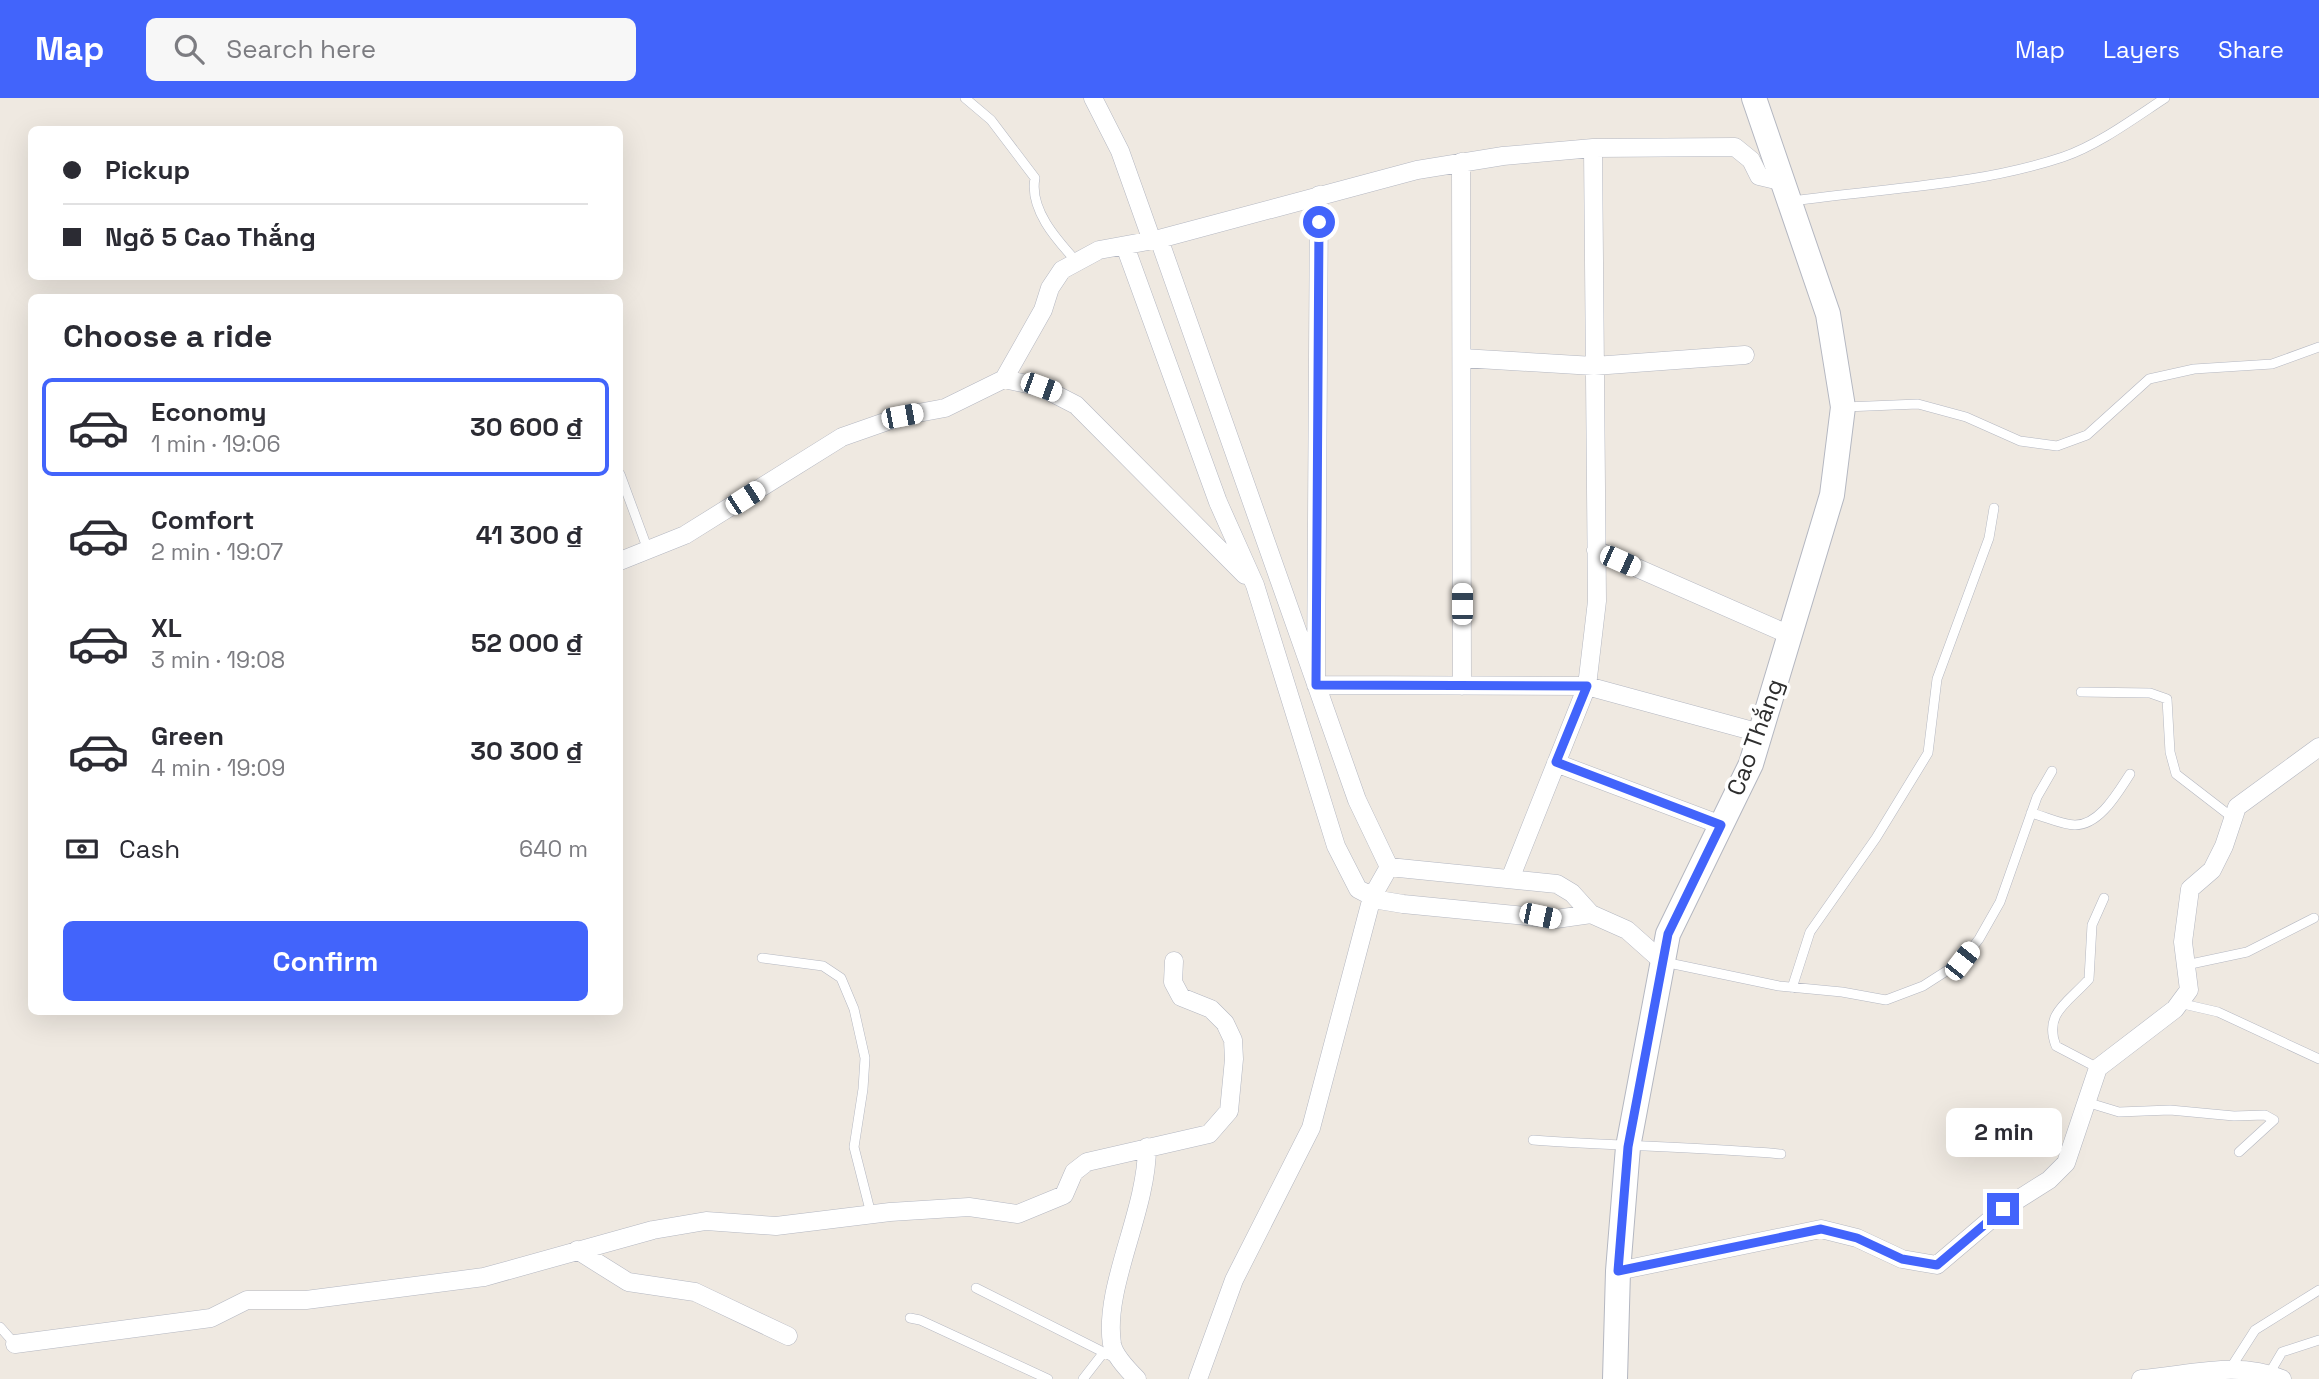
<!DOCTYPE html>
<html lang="en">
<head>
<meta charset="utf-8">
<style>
  body { margin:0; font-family:"Space Grotesk",sans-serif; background:#f7f7f7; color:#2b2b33; height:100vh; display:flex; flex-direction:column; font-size:26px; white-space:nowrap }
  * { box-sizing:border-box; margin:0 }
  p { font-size:23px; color:#7c7c81 }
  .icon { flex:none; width:38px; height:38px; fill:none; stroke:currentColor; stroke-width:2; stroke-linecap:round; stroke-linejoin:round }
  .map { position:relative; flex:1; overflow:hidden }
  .panel { position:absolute; left:28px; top:196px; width:595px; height:721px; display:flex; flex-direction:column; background:#fff; border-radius:10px; box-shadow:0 7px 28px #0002 }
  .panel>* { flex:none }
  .top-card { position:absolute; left:28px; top:28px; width:595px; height:154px; border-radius:10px; box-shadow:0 7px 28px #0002; display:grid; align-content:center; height:154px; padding:0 35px; background:#fff }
  .end { position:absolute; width:32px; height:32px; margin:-16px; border:9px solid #4264fb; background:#fff; box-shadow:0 0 0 4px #fff }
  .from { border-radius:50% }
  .bubble { position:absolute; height:49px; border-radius:10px; background:#fff; box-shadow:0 7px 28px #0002; font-size:23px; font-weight:700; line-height:49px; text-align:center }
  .car { position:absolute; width:21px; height:42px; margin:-21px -10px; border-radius:9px; box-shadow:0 0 5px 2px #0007; background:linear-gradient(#fff 24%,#345 0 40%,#fff 0 76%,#345 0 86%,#fff 0) }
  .top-card b { display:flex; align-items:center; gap:24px; height:66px; font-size:26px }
  .top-card b+b { border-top:2px solid #e1e1e2 }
  .top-card i { width:18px; height:18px; background:#2b2b33 }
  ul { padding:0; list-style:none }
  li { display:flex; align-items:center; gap:21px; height:98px; margin:0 14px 10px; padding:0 21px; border:4px solid transparent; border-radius:10px }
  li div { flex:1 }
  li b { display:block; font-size:26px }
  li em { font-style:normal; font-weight:700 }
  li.selected { border-color:#4264fb }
  li>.icon { width:63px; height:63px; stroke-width:1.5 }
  h2 { padding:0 35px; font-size:32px; line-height:84px }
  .pay { display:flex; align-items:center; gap:18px; height:77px; padding:0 35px; font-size:26px }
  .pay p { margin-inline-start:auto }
  .action { display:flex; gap:14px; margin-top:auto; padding:14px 35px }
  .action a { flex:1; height:80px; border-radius:10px; background:#4264fb; color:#fff; font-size:28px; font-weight:700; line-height:80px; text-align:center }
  header { display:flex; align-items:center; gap:42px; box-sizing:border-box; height:98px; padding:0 35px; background:#4264fb; color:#fff }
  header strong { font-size:33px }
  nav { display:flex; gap:38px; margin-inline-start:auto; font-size:24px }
  .search { width:490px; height:63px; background:#f7f7f7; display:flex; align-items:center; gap:18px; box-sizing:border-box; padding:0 24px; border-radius:10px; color:#7c7c81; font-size:26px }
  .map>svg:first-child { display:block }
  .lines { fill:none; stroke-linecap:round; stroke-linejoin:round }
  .service-casing { stroke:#b4b7c1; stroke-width:10 }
  .minor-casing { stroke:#b4b7c1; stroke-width:19 }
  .secondary-casing { stroke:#b4b7c1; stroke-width:26 }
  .service { stroke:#fff; stroke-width:9 }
  .minor { stroke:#fff; stroke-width:18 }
  .secondary { stroke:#fff; stroke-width:24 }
  .route { stroke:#4264fb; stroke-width:9 }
  .labels { text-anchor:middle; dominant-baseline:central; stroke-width:7; stroke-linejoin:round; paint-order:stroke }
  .street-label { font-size:24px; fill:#2e2e2e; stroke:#fff }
</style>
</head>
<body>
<header>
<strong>Map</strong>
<div class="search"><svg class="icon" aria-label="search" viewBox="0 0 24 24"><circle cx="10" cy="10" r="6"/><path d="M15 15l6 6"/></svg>Search here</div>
<nav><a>Map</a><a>Layers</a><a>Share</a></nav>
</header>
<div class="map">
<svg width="2319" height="1281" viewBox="0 0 2319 1281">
  <rect width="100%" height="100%" fill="#efe9e1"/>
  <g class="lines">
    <defs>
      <path id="service" d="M965 0 991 22 1035 80C1029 111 1056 141 1076 163
        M1793 103C1882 90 1976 88 2063 59 2098 47 2133 21 2165 0
        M1845 309 1918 306 1966 319 2020 343 2057 348 2087 337 2149 281 2194 271 2272 266 2319 249
        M620 376 648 452
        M2081 594 2150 595 2167 601 2170 654 2176 676 2233 720
        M2031 715C2044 718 2062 727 2075 727 2100 727 2118 694 2130 676
        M762 860 823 868 841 880 854 911 865 960 863 991 854 1049 871 1116
        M1664 864 1779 888 1842 894 1886 902 1923 888 1962 863 1979 841 2000 804 2037 699 2052 673
        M2186 867 2247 854 2314 820
        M1792 890 1810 834 1876 740 1928 655 1937 581 1989 440 1994 410
        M2179 905 2218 914 2319 961
        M2098 970 2056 948C2043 915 2069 904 2089 881L2092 827 2104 800
        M2086 1004 2119 1014 2170 1012 2234 1018 2265 1017 2274 1022 2239 1054
        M1533 1042C1616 1048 1698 1049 1781 1056
        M976 1190 1115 1260
        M910 1220 920 1222 1048 1281
        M0 1229 15 1246
        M2230 1271 2255 1232 2319 1192
        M2269 1276 2282 1254 2319 1242
        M1083 1281 1104 1254"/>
      <path id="minor" d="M1093 0 1120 53 1151 140
        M1461 64 1462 588
        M1319 97 1316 587 1587 588 1760 635
        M1159 141 1357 702 1389 769 1557 786 1572 795 1591 816
        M1125 148 1218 404 1255 487 1336 748 1358 791 1379 802 1403 806 1556 821 1591 816 1627 832 1663 864
        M1462 260 1594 268 1745 257
        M1004 281 1041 289 1076 307 1245 477
        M1596 452 1790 537
        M620 463 685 437 842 339 902 318 945 310 1004 281 1043 212 1050 190 1062 172 1099 152 1159 141 1417 72 1503 58 1593 50 1735 49 1751 62 1759 78 1780 83
        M1556 665 1721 727
        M1510 781 1587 588 1597 503 1593 50
        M577 1152 628 1184 695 1194 788 1238
        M1618 1173 1821 1131 1857 1140 1902 1161 1937 1167 2003 1111 2049 1082 2066 1065 2098 970 2175 911 2189 892 2183 844 2190 791 2212 772 2224 748 2237 709 2319 649
        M15 1246 211 1220 247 1202H306L484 1179 653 1132 706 1123 776 1128 890 1114 969 1109 1018 1116 1064 1097 1074 1074 1087 1064 1209 1036 1229 1013 1234 961 1233 942 1225 925 1211 911 1181 899 1173 884 1174 863
        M1137 1281C1129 1273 1114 1257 1112 1246 1103 1189 1147 1114 1147 1049
        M1198 1281 1234 1182 1311 1030 1372 799 1389 769
        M2141 1281C2187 1278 2237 1262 2282 1281"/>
      <path id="secondary" d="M1615 1281 1618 1173 1628 1049 1668 836 1751 666 1832 397 1843 309 1828 216 1754 0"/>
    </defs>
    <use href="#service" class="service-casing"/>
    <use href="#minor" class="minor-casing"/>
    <use href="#secondary" class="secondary-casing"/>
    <use href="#service" class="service"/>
    <use href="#minor" class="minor"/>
    <use href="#secondary" class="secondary"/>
  </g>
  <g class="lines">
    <path class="route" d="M1319 124 1316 587 1587 588 1556 664 1721 727 1668 836 1628 1049 1618 1173 1821 1131 1857 1140 1902 1161 1937 1167 2003 1111"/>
  </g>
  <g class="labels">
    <g class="street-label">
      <text transform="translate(1755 639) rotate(-70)">Cao Thắng</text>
    </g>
  </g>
</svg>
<i class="end from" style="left:1319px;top:124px"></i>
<i class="end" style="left:2003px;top:1111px"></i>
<div class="bubble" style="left:1946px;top:1010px;width:116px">2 min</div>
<i class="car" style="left:1041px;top:289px;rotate:110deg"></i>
<i class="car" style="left:902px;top:318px;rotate:79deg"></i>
<i class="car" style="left:745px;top:400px;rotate:57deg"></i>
<i class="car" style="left:1620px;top:463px;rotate:114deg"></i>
<i class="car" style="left:1462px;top:506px;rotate:0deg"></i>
<i class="car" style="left:1540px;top:818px;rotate:102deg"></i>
<i class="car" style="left:1962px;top:863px;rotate:38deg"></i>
<div class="top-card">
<b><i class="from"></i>Pickup</b>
<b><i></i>Ngõ 5 Cao Thắng</b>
</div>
<section class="panel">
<h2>Choose a ride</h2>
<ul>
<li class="selected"><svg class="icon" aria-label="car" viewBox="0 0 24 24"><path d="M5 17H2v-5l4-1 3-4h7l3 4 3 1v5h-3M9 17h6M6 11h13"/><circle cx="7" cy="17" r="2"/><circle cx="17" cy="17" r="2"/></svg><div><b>Economy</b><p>1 min · 19:06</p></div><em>30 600 ₫</em></li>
<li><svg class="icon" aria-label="car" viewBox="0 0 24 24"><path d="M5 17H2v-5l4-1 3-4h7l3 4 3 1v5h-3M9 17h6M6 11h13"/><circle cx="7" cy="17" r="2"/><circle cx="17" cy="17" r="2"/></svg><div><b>Comfort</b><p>2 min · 19:07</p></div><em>41 300 ₫</em></li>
<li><svg class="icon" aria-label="car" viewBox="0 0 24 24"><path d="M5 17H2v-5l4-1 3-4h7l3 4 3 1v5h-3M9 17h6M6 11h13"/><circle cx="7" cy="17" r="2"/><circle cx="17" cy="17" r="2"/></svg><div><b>XL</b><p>3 min · 19:08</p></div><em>52 000 ₫</em></li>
<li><svg class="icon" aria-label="car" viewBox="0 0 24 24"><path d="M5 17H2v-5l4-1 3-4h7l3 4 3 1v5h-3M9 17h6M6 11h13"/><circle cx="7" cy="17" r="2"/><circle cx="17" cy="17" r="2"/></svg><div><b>Green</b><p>4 min · 19:09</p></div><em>30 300 ₫</em></li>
</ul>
<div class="pay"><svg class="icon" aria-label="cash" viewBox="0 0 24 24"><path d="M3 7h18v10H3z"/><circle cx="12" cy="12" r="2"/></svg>Cash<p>640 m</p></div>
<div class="action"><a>Confirm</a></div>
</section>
</div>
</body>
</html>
